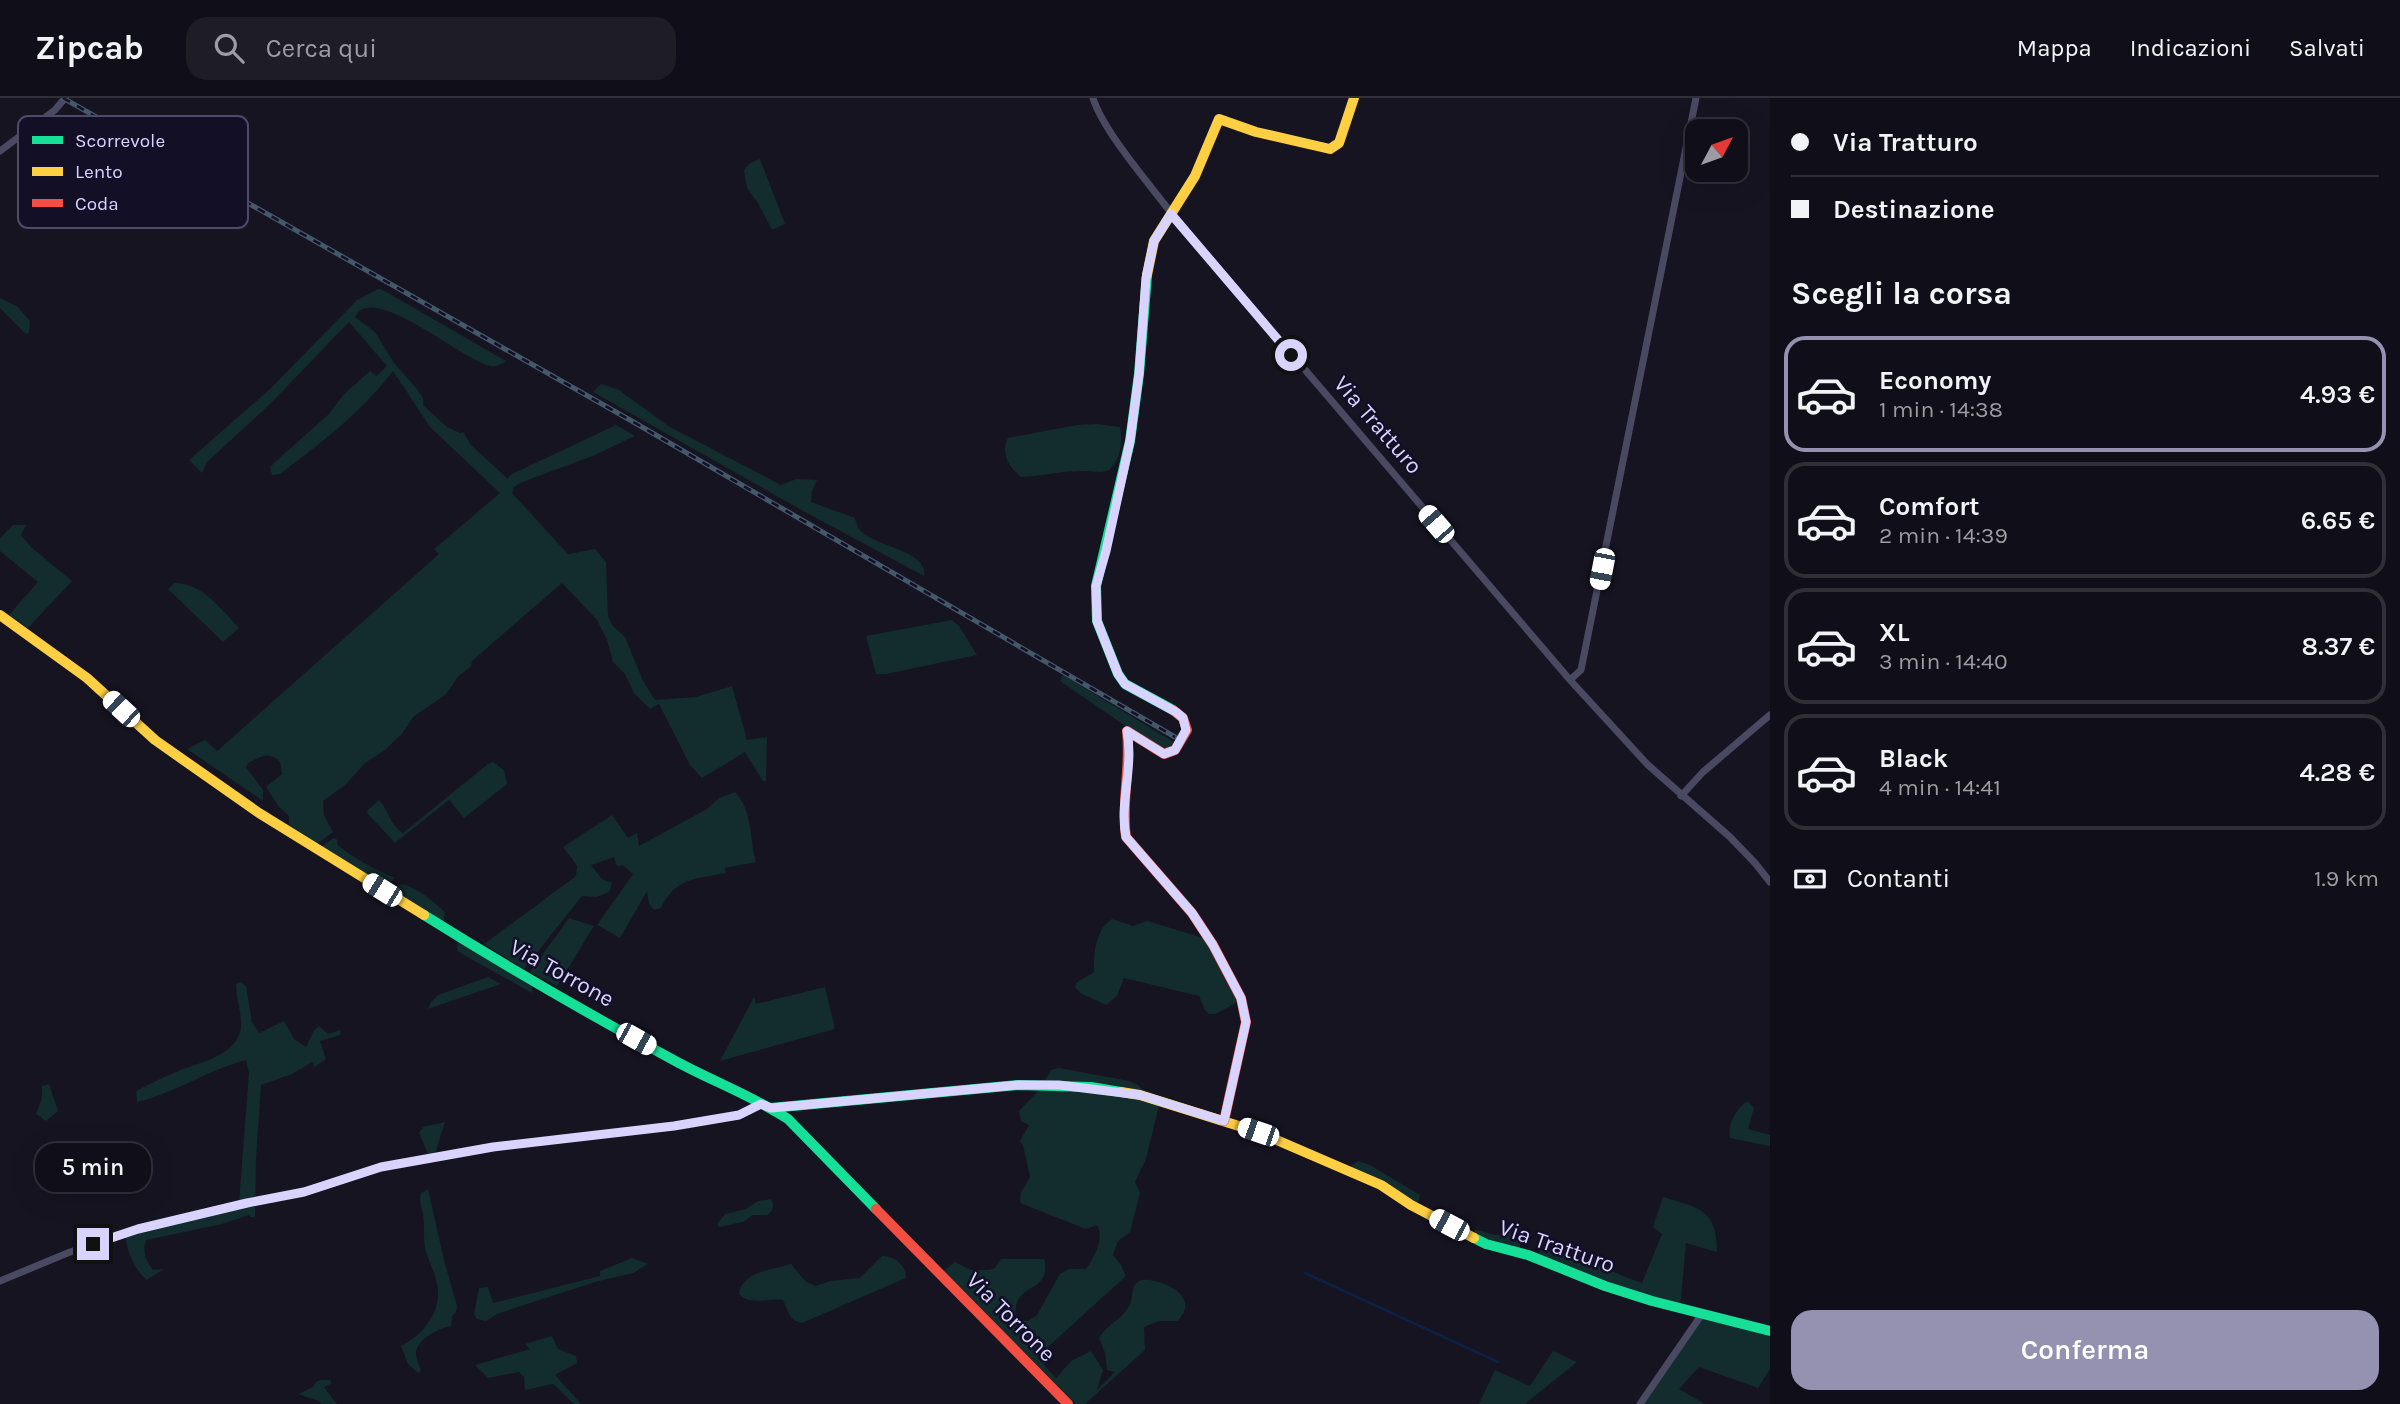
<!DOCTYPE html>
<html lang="it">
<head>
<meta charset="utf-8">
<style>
  body { margin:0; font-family:Karla,sans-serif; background:#1e1d26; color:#f1f3f6; height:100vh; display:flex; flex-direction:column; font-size:26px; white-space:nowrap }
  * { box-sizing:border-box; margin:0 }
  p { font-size:23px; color:#9c9ca2 }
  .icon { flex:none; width:38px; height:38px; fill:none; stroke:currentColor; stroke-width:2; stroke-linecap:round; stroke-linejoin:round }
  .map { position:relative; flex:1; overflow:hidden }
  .drawer { display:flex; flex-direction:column; background:#100f19; width:630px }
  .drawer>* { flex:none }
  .hud { display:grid; align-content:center; height:154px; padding:0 21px; background:#100f19 }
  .needle { width:46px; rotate:49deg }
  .tools { position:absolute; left:1685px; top:21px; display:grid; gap:14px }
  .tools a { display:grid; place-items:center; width:63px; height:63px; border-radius:14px; background:#100f19; box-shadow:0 7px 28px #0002,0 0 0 2px #302f38; font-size:35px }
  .end { position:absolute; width:32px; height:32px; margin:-16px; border:9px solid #d9d4ff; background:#111; box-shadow:0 0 0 4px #111 }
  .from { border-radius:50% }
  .bubble { position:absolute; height:49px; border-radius:21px; background:#100f19; box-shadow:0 7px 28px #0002,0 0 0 2px #302f38; font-size:23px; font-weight:600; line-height:49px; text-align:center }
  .car { position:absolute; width:21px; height:42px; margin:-21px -10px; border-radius:9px; box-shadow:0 0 5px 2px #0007; background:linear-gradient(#fff 24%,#345 0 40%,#fff 0 76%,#345 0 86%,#fff 0) }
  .hud b { display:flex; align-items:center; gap:24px; height:66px; font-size:26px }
  .hud b+b { border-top:2px solid #302f38 }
  .hud i { width:18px; height:18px; background:#f1f3f6 }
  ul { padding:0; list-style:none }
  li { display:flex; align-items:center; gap:21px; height:116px; margin:0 14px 10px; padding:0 7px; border:4px solid #302f38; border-radius:21px }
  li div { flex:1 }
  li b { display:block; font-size:26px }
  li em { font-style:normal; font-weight:600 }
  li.active { border-color:#9591b1 }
  li>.icon { width:63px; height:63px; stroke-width:1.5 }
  h2 { padding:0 21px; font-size:32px; line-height:84px }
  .pay { display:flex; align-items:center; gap:18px; height:77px; padding:0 21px; font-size:26px }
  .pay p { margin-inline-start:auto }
  .button { display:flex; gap:14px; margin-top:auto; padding:14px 21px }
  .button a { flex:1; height:80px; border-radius:21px; background:#9591b1; color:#fff; font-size:28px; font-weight:600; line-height:80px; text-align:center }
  header { display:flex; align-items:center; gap:42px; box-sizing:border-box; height:98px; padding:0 35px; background:#100f19; border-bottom:2px solid #302f38 }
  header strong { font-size:33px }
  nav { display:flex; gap:38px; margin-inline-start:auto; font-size:24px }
  .search { width:490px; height:63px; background:#1e1d26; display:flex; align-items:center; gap:18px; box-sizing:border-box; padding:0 24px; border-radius:21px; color:#9c9ca2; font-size:26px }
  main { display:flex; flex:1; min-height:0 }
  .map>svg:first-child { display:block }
  .green { fill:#132c2d }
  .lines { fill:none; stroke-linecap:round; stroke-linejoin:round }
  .stream { stroke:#0d2144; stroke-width:2.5 }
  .street { stroke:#4a4962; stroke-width:7 }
  .fast { stroke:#16e098; stroke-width:10 }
  .slow { stroke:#ffcf43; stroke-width:10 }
  .jam { stroke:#f24e42; stroke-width:10 }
  .rail-casing { stroke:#43596b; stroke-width:5 }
  .rail { stroke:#130f26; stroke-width:2.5; stroke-dasharray:8; stroke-linecap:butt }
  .route { stroke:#d9d4ff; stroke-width:9 }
  .labels { text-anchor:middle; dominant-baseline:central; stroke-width:5; stroke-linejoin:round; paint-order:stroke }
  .street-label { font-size:23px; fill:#d9d4ff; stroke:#130f26 }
  .key { fill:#130f26; stroke:#4e4a67; stroke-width:2 }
  .key-label { font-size:19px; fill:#d9d4ff }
</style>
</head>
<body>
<header>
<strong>Zipcab</strong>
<div class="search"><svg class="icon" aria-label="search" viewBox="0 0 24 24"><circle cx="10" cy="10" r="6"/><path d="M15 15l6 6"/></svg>Cerca qui</div>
<nav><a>Mappa</a><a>Indicazioni</a><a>Salvati</a></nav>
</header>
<main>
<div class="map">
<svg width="1770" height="1306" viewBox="0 0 1770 1306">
  <rect width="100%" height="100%" fill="#161421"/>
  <path class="green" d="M760 61 785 126 772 132 758 105 747 90 744 72 750 65Z
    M378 191H381L506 263C501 266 497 269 491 268 465 265 372 182 355 219L375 234 394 265 417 291 423 300V307L447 329 460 335 463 334 471 347 508 381 510 377 616 327 635 338 595 357 520 385 514 389 512 395 568 456 595 451 606 464 608 518 612 527 625 539 643 583 655 602 696 599 732 588 747 642 767 639 766 683H763L745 654 702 680 690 667 659 606 650 611 634 595 625 576 613 564 607 542 597 522 562 485 472 563 471 568 458 579 445 597 413 619 402 636 385 652 365 665 345 687 323 703 324 717 333 734 317 746 289 727V718L279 709 266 689 282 676 280 664C269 653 260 659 248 665L246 669 263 692V703L187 651 205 642 217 653 439 456 434 451 500 395 430 329 393 273C362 314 321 345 280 376L272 377 270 369 276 363 329 316 344 296 370 273 376 278 387 268 349 224 270 306 207 364 202 375 189 362 270 291 357 202Z
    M0 200 18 209 30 223 29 235 26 236 0 210Z
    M601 286 619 292 670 329 781 387 796 381 817 382 812 393 811 404 855 420C855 421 858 430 859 431 873 449 929 452 924 478L805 414 593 294Z
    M1096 326 1120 329C1123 342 1121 362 1110 371 1104 376 1095 373 1088 373 1066 372 1043 378 1021 379 1009 370 1000 354 1008 340L1077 327Z
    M13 427H26L21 437 31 449 72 483 28 530 9 517 38 484 0 453V440Z
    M175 485C202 485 221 511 239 530L223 544 168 491Z
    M952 522 959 528 977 557 886 576H876L866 538Z
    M1063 577 1177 646 1165 655 1060 583Z
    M493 664 504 672 507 686 464 720 449 702 395 745 367 715 368 712 379 702C389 713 390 727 403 735L488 666Z
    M735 694C754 715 749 740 756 764L725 770 726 775C695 781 675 780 661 810L654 812 649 806 647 793 620 840 597 827 633 776 623 767 617 768 614 759 591 767 602 781 612 785 609 794 597 799 582 798 524 871 484 846 576 778 577 768 563 749 612 717 628 740 637 735 639 748 707 711 719 700Z
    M333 740 338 742 337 746 340 749C360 764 373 770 395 780L384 789 321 749Z
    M400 786C418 789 432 803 445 814L444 823 440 824 391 793Z
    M569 820 594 828 557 888 530 874Z
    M1112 821 1133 828 1147 823 1207 841 1239 903 1216 916H1209L1205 912 1199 898 1124 880 1117 898 1106 907 1080 895 1075 889 1076 885 1094 874C1093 857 1096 830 1112 821Z
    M458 843 532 888V895L457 853Z
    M488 879 501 886 428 911 431 904 438 897Z
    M241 884 246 888 252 924 259 935 284 923 294 941 306 949 314 932 319 928 328 936 341 932 340 937 320 943 326 961 315 969 312 964 292 976 261 987 256 1061 255 1119H250L249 1117 222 1126 146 1142C142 1154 146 1162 153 1172L164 1171 147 1182C134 1172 127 1152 125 1137L239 1104 249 975 246 962C208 972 175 995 137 1004L136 993C151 985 166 978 181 972 196 966 214 962 227 952 234 947 240 938 241 930 242 915 236 900 236 886Z
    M825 889 835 931 720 963 754 899 756 906Z
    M1059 970 1129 983 1138 987 1159 1007 1146 1061 1135 1084 1140 1095 1130 1134 1118 1143 1113 1157 1121 1167 1126 1178 1049 1248 1044 1267 1056 1280 1071 1263 1091 1253 1103 1272 1097 1292 1115 1274 1107 1272 1105 1255 1099 1240C1106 1227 1123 1221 1129 1208 1134 1200 1130 1188 1139 1183 1150 1177 1206 1195 1177 1223H1159L1144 1229 1145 1252 1085 1306H1076L943 1173 955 1164 971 1172H989L995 1170 1001 1161H1044C1053 1198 1010 1181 1016 1222L1028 1223 1037 1217 1060 1176 1069 1171H1086C1094 1159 1105 1141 1097 1127L1086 1131 1020 1105 1021 1094 1030 1079 1023 1047 1020 1043 1029 1027 1021 1023 1019 1013 1040 991 1051 972Z
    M49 986 58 1013 46 1023 36 1016 42 1000V988Z
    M1748 1003 1754 1010 1748 1031 1770 1037V1048L1730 1040C1727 1027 1736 1010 1748 1003Z
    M445 1024 435 1056H428L419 1035 423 1029Z
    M1358 1063 1370 1067 1420 1097 1418 1105 1350 1069Z
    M428 1091 444 1162 457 1208 456 1214 452 1218 451 1228C439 1230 415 1242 416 1256 416 1261 420 1268 421 1273L418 1275 408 1266 401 1248C423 1237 443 1213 437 1186 435 1174 428 1162 425 1150 423 1139 425 1127 423 1116 421 1108 419 1104 421 1095Z
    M1663 1099C1698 1110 1717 1110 1717 1154L1686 1145 1680 1210 1538 1157 1540 1152C1584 1156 1603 1172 1642 1185L1662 1136 1653 1129Z
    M771 1101 773 1106 772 1113 767 1117H753L743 1124 719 1129 717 1126 725 1116 746 1111 758 1103Z
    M1511 1125 1521 1128 1520 1152 1487 1143 1474 1135 1475 1132C1484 1132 1491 1138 1499 1137Z
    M882 1158C895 1158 906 1167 906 1180L802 1225C789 1223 788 1212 783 1202 768 1200 750 1208 739 1196 742 1173 773 1172 791 1166L806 1184 816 1188 830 1183 860 1180Z
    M632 1160 648 1166 633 1175 595 1184 512 1211 497 1216 486 1223 477 1221 474 1216 479 1190 488 1189 493 1205 600 1178V1173Z
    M1702 1218 1770 1238V1271L1758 1290 1699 1269 1679 1291 1705 1306H1643Z
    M552 1238 558 1251 576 1258 577 1265 555 1277 581 1306H574L553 1286 525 1292 524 1279 519 1274 488 1280 475 1267 530 1251 525 1246Z
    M1553 1253 1577 1264 1525 1306H1479L1495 1272 1530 1288Z
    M321 1282H330L332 1285 324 1289 337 1306H322L319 1303 298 1296 313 1289 316 1284Z"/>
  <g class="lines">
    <path class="stream" d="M1305 1175 1498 1264"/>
    <path class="street" d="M1093 0C1103 33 1150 87 1172 116L1570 582 1648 667 1730 739 1755 765 1770 784
      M0 53 55 12 65 0
      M1570 582 1581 572 1696 0
      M1681 698 1703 674 1770 617
      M0 1183 70 1154 138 1131 247 1105 304 1094 381 1069 493 1049 674 1028 739 1017 761 1006
      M1640 1306 1702 1216"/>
    <path class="fast" d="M1147 177 1139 276 1130 343 1096 488 1097 523 1118 576 1125 586 1173 612
      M424 817C507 869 592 918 679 965 715 984 754 999 788 1021L876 1111
      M771 1010 1018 987 1091 989 1121 994
      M1474 1140 1486 1146 1528 1157 1605 1188 1652 1203 1770 1233"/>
    <path class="slow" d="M1147 177 1154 143 1195 78 1219 21 1256 34 1330 51 1339 45 1354 0
      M0 517 87 580 155 642 259 715 424 817
      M1121 994 1140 997 1258 1034 1381 1087 1411 1107 1474 1140"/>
    <path class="jam" d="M1173 612 1183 620 1187 632 1175 652 1164 656 1127 633C1131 669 1121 704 1126 739L1192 815 1213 847 1241 900 1246 924 1224 1023
      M876 1111 1068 1306"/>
    <defs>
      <path id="rail" d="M63 0 630 322 1175 639"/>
    </defs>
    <use href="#rail" class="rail-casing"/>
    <use href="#rail" class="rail"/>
  </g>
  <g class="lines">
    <path class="route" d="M93 1146 138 1131 247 1105 304 1094 381 1069 493 1049 674 1028 739 1017 761 1006 771 1010 1018 987H1059L1140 997 1224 1023 1246 924 1241 900 1213 847 1192 815 1126 739C1119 705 1134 670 1127 633L1164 656 1175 652 1186 632 1183 620 1176 614 1125 586 1118 576 1097 523 1096 488 1106 453 1130 343 1139 276 1146 180 1154 143 1171 116 1291 257"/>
  </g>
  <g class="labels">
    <g class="street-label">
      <text transform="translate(1378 327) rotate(49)">Via Tratturo</text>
      <text transform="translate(562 875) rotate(29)">Via Torrone</text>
      <text transform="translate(1557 1148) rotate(19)">Via Tratturo</text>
      <text transform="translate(1011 1219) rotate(45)">Via Torrone</text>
    </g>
  </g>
  <rect x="18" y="18" width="230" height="112" rx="10" class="key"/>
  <rect x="32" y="38" width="31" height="8" fill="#16e098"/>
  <rect x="32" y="69" width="31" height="9" fill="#ffcf43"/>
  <rect x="32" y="101" width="31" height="8" fill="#f24e42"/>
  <g class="key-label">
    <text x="75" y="49">Scorrevole</text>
    <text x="75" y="80">Lento</text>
    <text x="75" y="112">Coda</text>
  </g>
</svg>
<div class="tools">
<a><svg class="needle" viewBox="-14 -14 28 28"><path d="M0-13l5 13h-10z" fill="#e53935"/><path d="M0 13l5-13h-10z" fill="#9c9ca2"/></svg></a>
</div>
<i class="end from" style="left:1291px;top:257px"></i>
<i class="end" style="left:93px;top:1146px"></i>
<div class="bubble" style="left:35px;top:1045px;width:116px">5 min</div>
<i class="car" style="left:1436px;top:426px;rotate:319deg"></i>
<i class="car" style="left:1602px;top:471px;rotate:191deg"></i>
<i class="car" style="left:121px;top:611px;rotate:313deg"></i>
<i class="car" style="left:382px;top:792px;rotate:302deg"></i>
<i class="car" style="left:636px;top:941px;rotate:119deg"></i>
<i class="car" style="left:1258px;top:1034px;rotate:289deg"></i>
<i class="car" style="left:1449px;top:1127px;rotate:298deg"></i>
</div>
<section class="drawer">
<div class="hud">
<b><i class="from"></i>Via Tratturo</b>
<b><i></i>Destinazione</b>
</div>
<h2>Scegli la corsa</h2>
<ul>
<li class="active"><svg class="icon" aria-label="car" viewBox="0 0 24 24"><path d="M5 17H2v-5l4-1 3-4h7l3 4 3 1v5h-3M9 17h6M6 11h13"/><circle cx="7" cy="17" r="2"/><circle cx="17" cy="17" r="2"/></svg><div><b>Economy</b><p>1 min · 14:38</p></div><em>4.93 €</em></li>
<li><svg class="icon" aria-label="car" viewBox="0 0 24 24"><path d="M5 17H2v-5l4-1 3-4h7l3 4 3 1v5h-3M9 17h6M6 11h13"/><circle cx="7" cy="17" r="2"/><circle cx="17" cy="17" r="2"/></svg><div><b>Comfort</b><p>2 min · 14:39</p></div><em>6.65 €</em></li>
<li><svg class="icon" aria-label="car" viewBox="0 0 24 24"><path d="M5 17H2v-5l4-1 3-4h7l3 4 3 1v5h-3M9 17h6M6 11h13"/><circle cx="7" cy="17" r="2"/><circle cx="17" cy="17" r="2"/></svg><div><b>XL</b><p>3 min · 14:40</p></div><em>8.37 €</em></li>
<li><svg class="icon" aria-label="car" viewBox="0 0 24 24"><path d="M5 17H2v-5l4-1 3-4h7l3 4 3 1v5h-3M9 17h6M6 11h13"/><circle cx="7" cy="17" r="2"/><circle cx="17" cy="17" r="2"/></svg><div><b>Black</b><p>4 min · 14:41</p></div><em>4.28 €</em></li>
</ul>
<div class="pay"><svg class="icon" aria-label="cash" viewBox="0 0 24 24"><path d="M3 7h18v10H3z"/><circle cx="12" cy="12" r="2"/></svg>Contanti<p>1.9 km</p></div>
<div class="button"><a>Conferma</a></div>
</section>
</main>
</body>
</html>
